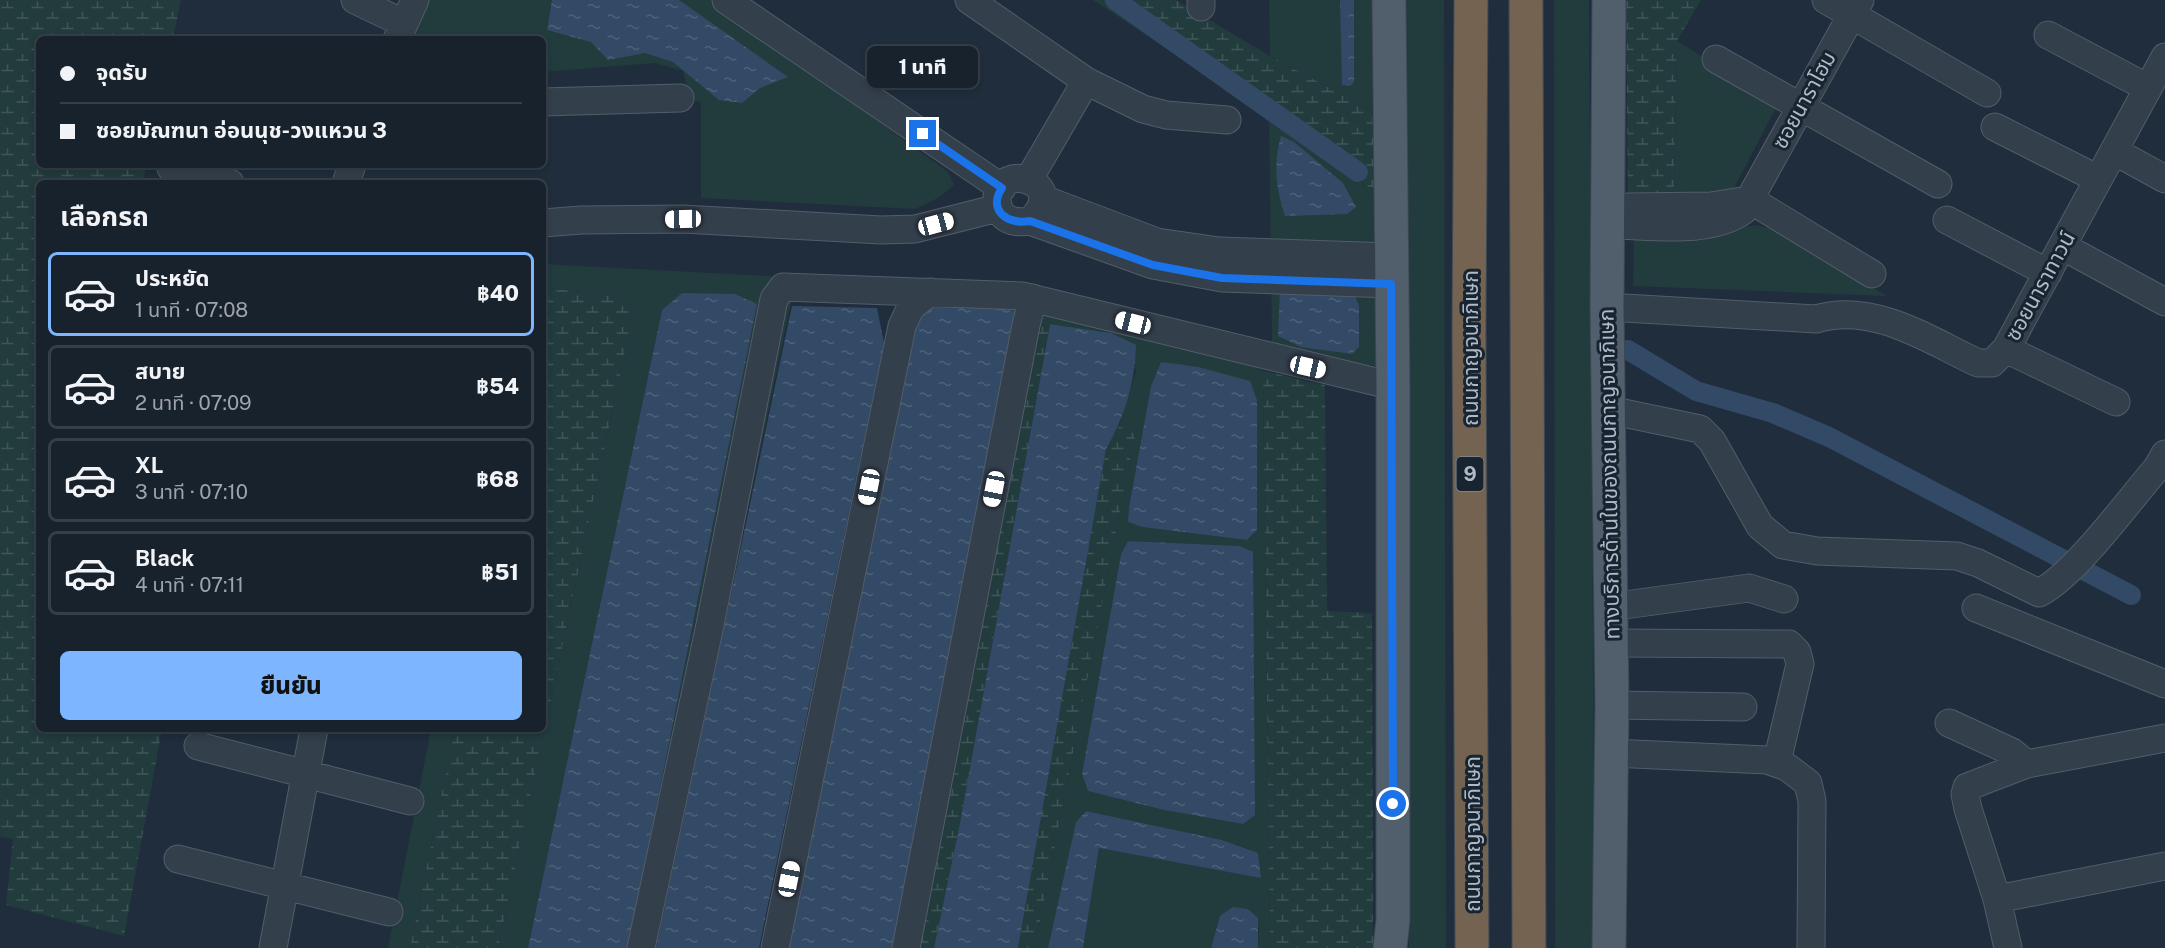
<!DOCTYPE html>
<html lang="th">
<head>
<meta charset="utf-8">
<style>
  body { margin:0; font-family:"Public Sans","Noto Sans Thai",sans-serif; background:#212a35; color:#f1f3f6; height:100vh; display:flex; flex-direction:column; font-size:22px; white-space:nowrap }
  * { box-sizing:border-box; margin:0 }
  p { font-size:20px; color:#9fa4aa }
  .icon { flex:none; width:33px; height:33px; fill:none; stroke:currentColor; stroke-width:2; stroke-linecap:round; stroke-linejoin:round }
  .map { position:relative; flex:1; overflow:hidden }
  .side { position:absolute; left:36px; top:180px; width:510px; height:552px; display:flex; flex-direction:column; background:#18222d; border-radius:9px; box-shadow:0 3px 9px #0003,0 0 0 2px #363f49 }
  .side>* { flex:none }
  .guide { position:absolute; left:36px; top:36px; width:510px; height:132px; border-radius:9px; box-shadow:0 3px 9px #0003,0 0 0 2px #363f49; display:grid; align-content:center; height:132px; padding:0 24px; background:#18222d }
  .end { position:absolute; width:27px; height:27px; margin:-14px; border:8px solid #1a73e8; background:#fff; box-shadow:0 0 0 3px #fff }
  .from { border-radius:50% }
  .bubble { position:absolute; height:42px; border-radius:9px; background:#18222d; box-shadow:0 3px 9px #0003,0 0 0 2px #363f49; font-size:20px; font-weight:800; line-height:42px; text-align:center }
  .car { position:absolute; width:18px; height:36px; margin:-18px -9px; border-radius:8px; box-shadow:0 0 4px 2px #0007; background:linear-gradient(#fff 24%,#345 0 40%,#fff 0 76%,#345 0 86%,#fff 0) }
  .guide b { display:flex; align-items:center; gap:21px; height:57px; font-size:22px }
  .guide b+b { border-top:2px solid #363f49 }
  .guide i { width:15px; height:15px; background:#f1f3f6 }
  ul { padding:0; list-style:none }
  li { display:flex; align-items:center; gap:18px; height:84px; margin:0 12px 9px; padding:0 12px; border:3px solid #363f49; border-radius:9px }
  li div { flex:1 }
  li b { display:block; font-size:22px }
  li em { font-style:normal; font-weight:800 }
  li.selected { border-color:#7db6ff }
  li>.icon { width:54px; height:54px; stroke-width:1.5 }
  h2 { padding:0 24px; font-size:27px; line-height:72px }
  .cta { display:flex; gap:12px; margin-top:auto; padding:12px 24px }
  .cta a { flex:1; height:69px; border-radius:9px; background:#7db6ff; color:#111; font-size:24px; font-weight:800; line-height:69px; text-align:center }
  .map>svg:first-child { display:block }
  .green { fill:#223b3d; fill-rule:evenodd }
  .wetland { fill:url(#wetland-marsh) }
  .water { fill:url(#water-ripples) }
  .lines { fill:none; stroke-linecap:round; stroke-linejoin:round }
  .canal { stroke:#324a65; stroke-width:20 }
  .minor-casing { stroke:#525d6a; stroke-width:29 }
  .major-casing { stroke:#3d4855; stroke-width:35 }
  .highway-casing { stroke:#3f4a57; stroke-width:35 }
  .minor { stroke:#343f4c; stroke-width:27 }
  .major { stroke:#515e6c; stroke-width:33 }
  .highway { stroke:#736350; stroke-width:33 }
  .route { stroke:#1a73e8; stroke-width:8 }
  .labels { text-anchor:middle; dominant-baseline:central; stroke-width:6; stroke-linejoin:round; paint-order:stroke }
  .shield { fill:#192431; stroke:#828d9b; stroke-width:1.5 }
  .shield-label { font-size:20px; font-weight:bold; fill:#afbac8 }
  .street-label { font-size:21px; fill:#afbac8; stroke:#192431 }
</style>
</head>
<body>
<div class="map">
<svg width="2165" height="948" viewBox="0 0 2165 948">
  <defs>
    <pattern id="wetland-marsh" width="20" height="14" patternUnits="userSpaceOnUse" patternTransform="scale(1.5)"><rect width="20" height="14" fill="#223b3d"/><path d="M1 5h8M5 5V1M11 12h8M15 12V8" fill="none" stroke="#405558"/></pattern>
    <pattern id="water-ripples" width="26" height="14" patternUnits="userSpaceOnUse" patternTransform="scale(1.5)"><rect width="26" height="14" fill="#324a65"/><path d="M2 4q2-2 4 0t4 0M15 11q2-2 4 0t4 0" fill="none" stroke="#4d627a"/></pattern>
  </defs>
  <rect width="100%" height="100%" fill="#202d3c"/>
  <path class="green" d="M415 0H711L948 172 954 185 940 197 915 209 701 198V102L690 99 683 71 655 63 543 72V39H396Z
    M1269 0H1374L1372 111 1270 56Z
    M1407 0H1444L1446 948H1409Z
    M1554 0H1589L1595 948H1555Z
    M1677 41 1774 100 1777 106 1732 192 1705 195 1674 192Z
    M1269 118 1376 192 1377 366 1324 359 1272 342Z
    M1757 225 1774 230 1887 296 1633 286 1634 233H1695Z
    M543 264 786 277 792 298 656 948H628L757 304 662 310 528 948H498L635 305 606 295 547 288 543 298Z
    M1059 311 1236 358 1263 371 1270 948H1258L1259 927 1220 916 1211 948H1083L1099 848 1261 877 1257 853 1222 840 1086 811 1076 822 1048 948H1035L1135 434 1119 426 1136 371 1111 333 1050 324 1051 317ZM1161 362 1255 498 1257 530 1248 540 1142 527 1128 522 1129 507 1151 386ZM1128 541 1240 546 1253 552 1243 824 1164 810 1088 791 1082 774 1121 554Z
    M431 729H455L410 948H388Z"/>
  <path class="wetland" d="M0 0H181L173 39H39V165H146L143 183H39V729H162L124 936 6 905 13 839 0 837Z
    M1093 0H1176L1270 56 1372 111 1376 192 1232 91Z
    M1626 0H1701L1677 41 1674 192 1628 196Z
    M547 288 606 295 635 305 498 948H410L455 729H543V298Z
    M1018 311 1051 317 960 823 934 948H896Z
    M1263 371 1325 385 1327 611 1372 613 1373 948H1270Z
    M1119 426 1135 434 1035 948H1018L1106 448Z"/>
  <path class="water" d="M552 0H679L788 77 760 88 742 103 719 100 673 62 645 53 608 60 591 42 547 30Z
    M1340 0H1354V82L1350 86 1342 85Z
    M1281 136 1294 142 1343 183 1356 207 1347 214 1285 216C1276 190 1273 163 1281 136Z
    M1280 287 1353 291 1359 306V347L1352 354 1301 347 1278 336Z
    M682 293 735 294 757 304 628 948H528L662 310Z
    M932 301 1018 311 896 948H784L917 310Z
    M792 306 877 308 884 343 759 948H656Z
    M1050 324 1111 333 1136 345C1135 382 1125 417 1106 449L1018 948H934L960 823Z
    M1161 362 1198 367 1250 381 1257 400V530L1247 540 1142 527 1128 522 1129 507 1151 386Z
    M1128 541 1240 546 1253 552 1255 815 1243 824 1164 810 1088 791 1082 774 1121 554Z
    M1086 811 1222 840 1258 853 1261 878 1099 848 1083 948H1048L1076 822Z
    M1233 907 1248 909 1258 918V948H1211L1220 916Z"/>
  <g class="lines">
    <path class="canal" d="M1115 0 1358 172
      M1628 350 1696 391 1773 413 1829 437 2131 595"/>
    <defs>
      <path id="minor" d="M355 0 403 23
        M726 0 1002 188
        M969 0 1086 81 1143 109 1166 115 1227 120
        M1201 0V7
        M1826 0 1987 93
        M2048 35 2148 88
        M397 39 415 0
        M1716 59 1938 184
        M543 102 680 98
        M1995 127 2098 179
        M2114 151 2165 179
        M171 168 230 183
        M1029 179 1086 81
        M346 183 352 165
        M1043 199 1157 242 1219 251 1390 257
        M1749 199 1872 274
        M1628 207 1711 206 1748 200
        M1947 220 2048 273
        M1030 221C1072 182 997 160 997 199 998 219 1013 224 1030 221L1153 265 1222 278 1391 284
        M543 223 581 220 683 219 881 230 915 229 998 208
        M1609 225C1650 225 1709 235 1743 211L1860 0
        M2062 246 2165 302
        M1607 307 1816 319C1873 302 1927 339 1978 363H1992L2006 349 2165 57
        M2006 349 2116 402
        M1609 410 1700 429 1712 441 1760 526 1783 545 1817 551 1957 556 1978 563 2039 593C2075 575 2129 500 2157 468L2165 454
        M1610 607 1749 588 1784 599
        M1976 608 2165 684
        M1610 643 1789 644 1797 652 1800 664 1777 762
        M1612 705 1743 707
        M1949 723 2012 752 2027 764
        M198 746 410 801
        M1611 753 1767 760 1787 767 1808 783 1812 801 1811 948
        M178 859 389 912
        M1997 899 2165 866
        M273 948 314 729
        M641 948 710 625 774 299 783 287 1023 296 1393 386
        M775 948 902 326 911 307 930 292
        M906 948 1026 325 1033 298
        M2008 948 1997 899 1968 809 1965 794 1967 787 2027 764 2165 738"/>
      <path id="major" d="M1389 0 1393 386V920L1390 948
        M1609 948 1612 705 1607 307 1609 0"/>
      <path id="highway" d="M1471 0 1469 329 1472 948
        M1526 0 1529 948"/>
    </defs>
    <use href="#minor" class="minor-casing"/>
    <use href="#major" class="major-casing"/>
    <use href="#highway" class="highway-casing"/>
    <use href="#minor" class="minor"/>
    <use href="#major" class="major"/>
    <use href="#highway" class="highway"/>
  </g>
  <g class="lines">
    <path class="route" d="M923 134 1002 188C987 211 1008 225 1030 221L1153 265 1222 278 1391 284 1393 804"/>
  </g>
  <g class="labels">
    <rect class="shield" x="1456.5" y="457" width="27" height="34" rx="4.5"/>
    <g class="shield-label">
      <text x="1470" y="474">9</text>
    </g>
    <g class="street-label">
      <text transform="translate(1804 100) rotate(-61)">ซอยนาราโฮม</text>
      <text transform="translate(2040 286) rotate(-61)">ซอยนาราทาวน์</text>
      <text transform="translate(1470 348) rotate(-90)">ถนนกาญจนาภิเษก</text>
      <text transform="translate(1609 474) rotate(-91)">ทางบริการด้านในของถนนกาญจนาภิเษก</text>
      <text transform="translate(1472 834) rotate(-90)">ถนนกาญจนาภิเษก</text>
    </g>
  </g>
</svg>
<i class="end from" style="left:1393px;top:804px"></i>
<i class="end" style="left:923px;top:134px"></i>
<div class="bubble" style="left:867px;top:46px;width:111px">1 นาที</div>
<i class="car" style="left:683px;top:219px;rotate:269deg"></i>
<i class="car" style="left:936px;top:224px;rotate:75deg"></i>
<i class="car" style="left:1133px;top:323px;rotate:284deg"></i>
<i class="car" style="left:1308px;top:367px;rotate:103deg"></i>
<i class="car" style="left:869px;top:487px;rotate:191deg"></i>
<i class="car" style="left:994px;top:489px;rotate:191deg"></i>
<i class="car" style="left:789px;top:879px;rotate:11deg"></i>
<div class="guide">
<b><i class="from"></i>จุดรับ</b>
<b><i></i>ซอยมัณฑนา อ่อนนุช-วงแหวน 3</b>
</div>
<section class="side">
<h2>เลือกรถ</h2>
<ul>
<li class="selected"><svg class="icon" aria-label="car" viewBox="0 0 24 24"><path d="M5 17H2v-5l4-1 3-4h7l3 4 3 1v5h-3M9 17h6M6 11h13"/><circle cx="7" cy="17" r="2"/><circle cx="17" cy="17" r="2"/></svg><div><b>ประหยัด</b><p>1 นาที · 07:08</p></div><em>฿40</em></li>
<li><svg class="icon" aria-label="car" viewBox="0 0 24 24"><path d="M5 17H2v-5l4-1 3-4h7l3 4 3 1v5h-3M9 17h6M6 11h13"/><circle cx="7" cy="17" r="2"/><circle cx="17" cy="17" r="2"/></svg><div><b>สบาย</b><p>2 นาที · 07:09</p></div><em>฿54</em></li>
<li><svg class="icon" aria-label="car" viewBox="0 0 24 24"><path d="M5 17H2v-5l4-1 3-4h7l3 4 3 1v5h-3M9 17h6M6 11h13"/><circle cx="7" cy="17" r="2"/><circle cx="17" cy="17" r="2"/></svg><div><b>XL</b><p>3 นาที · 07:10</p></div><em>฿68</em></li>
<li><svg class="icon" aria-label="car" viewBox="0 0 24 24"><path d="M5 17H2v-5l4-1 3-4h7l3 4 3 1v5h-3M9 17h6M6 11h13"/><circle cx="7" cy="17" r="2"/><circle cx="17" cy="17" r="2"/></svg><div><b>Black</b><p>4 นาที · 07:11</p></div><em>฿51</em></li>
</ul>
<div class="cta"><a>ยืนยัน</a></div>
</section>
</div>
</body>
</html>
